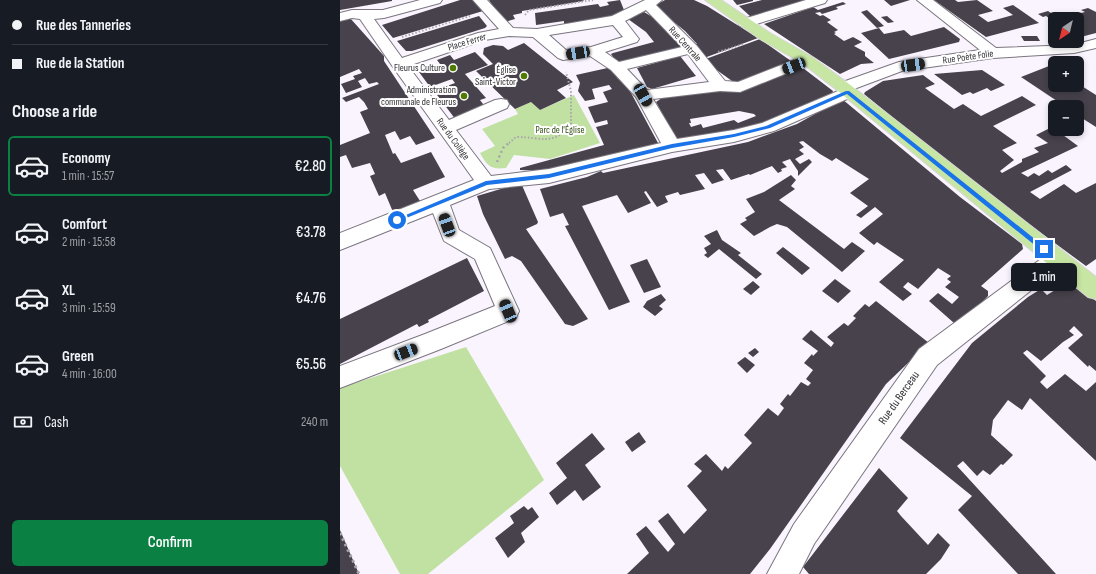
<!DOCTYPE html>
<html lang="en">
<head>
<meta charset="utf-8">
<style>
  body { margin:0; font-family:"Sofia Sans Condensed",sans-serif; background:#20242c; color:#f1f3f6; height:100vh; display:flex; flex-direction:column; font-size:15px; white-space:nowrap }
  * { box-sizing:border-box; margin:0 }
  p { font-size:13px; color:#9ea1a6 }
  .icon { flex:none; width:22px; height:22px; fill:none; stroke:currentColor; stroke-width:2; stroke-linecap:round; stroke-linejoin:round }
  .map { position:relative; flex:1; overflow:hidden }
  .sheet { display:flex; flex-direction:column; background:#171b24; width:340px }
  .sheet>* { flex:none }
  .hud { display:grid; align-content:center; height:88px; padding:0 12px; background:#171b24 }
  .needle { width:26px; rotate:215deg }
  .controls { position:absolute; left:708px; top:12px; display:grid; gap:8px }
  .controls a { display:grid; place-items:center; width:36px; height:36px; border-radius:6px; background:#171b24; box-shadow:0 2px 6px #0003; font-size:20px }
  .end { position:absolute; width:18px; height:18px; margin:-9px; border:5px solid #1a73e8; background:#fff; box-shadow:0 0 0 2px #fff }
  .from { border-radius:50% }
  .bubble { position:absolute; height:28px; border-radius:6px; background:#171b24; box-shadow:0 2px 6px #0003; font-size:13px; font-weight:600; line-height:28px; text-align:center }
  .car { position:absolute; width:12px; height:24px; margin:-12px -6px; border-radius:5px; box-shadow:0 0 3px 1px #0007; background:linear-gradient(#222 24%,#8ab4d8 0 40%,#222 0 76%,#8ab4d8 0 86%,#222 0) }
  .hud b { display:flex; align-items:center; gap:14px; height:38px; font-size:15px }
  .hud b+b { border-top:1px solid #363941 }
  .hud i { width:10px; height:10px; background:#f1f3f6 }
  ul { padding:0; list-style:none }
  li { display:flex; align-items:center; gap:12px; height:60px; margin:0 8px 6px; padding:0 4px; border:2px solid transparent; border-radius:6px }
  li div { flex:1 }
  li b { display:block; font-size:15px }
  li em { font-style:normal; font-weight:600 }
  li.active { border-color:#0b8043 }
  li>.icon { width:36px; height:36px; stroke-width:1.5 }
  h2 { padding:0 12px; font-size:18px; line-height:48px }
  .pay { display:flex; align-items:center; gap:10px; height:44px; padding:0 12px; font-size:15px }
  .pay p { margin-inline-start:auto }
  .cta { display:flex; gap:8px; margin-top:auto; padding:8px 12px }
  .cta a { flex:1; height:46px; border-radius:6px; background:#0b8043; color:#fff; font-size:16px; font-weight:600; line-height:46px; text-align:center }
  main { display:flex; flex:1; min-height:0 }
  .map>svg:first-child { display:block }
  .green { fill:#c1e1a3 }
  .building { fill:#47424b; fill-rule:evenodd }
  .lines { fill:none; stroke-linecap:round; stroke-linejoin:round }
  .minor-casing { stroke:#7b757f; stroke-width:2 }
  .major-casing { stroke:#d6d6d6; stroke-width:2 }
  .path-far2 { stroke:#a8a4ac; stroke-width:2; stroke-dasharray:1.5 2; stroke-linecap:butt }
  .path-far1 { stroke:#a8a4ac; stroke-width:2.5; stroke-dasharray:2 3; stroke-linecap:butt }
  .path { stroke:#a8a4ac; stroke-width:3; stroke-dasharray:2.5 3.5; stroke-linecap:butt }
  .minor { fill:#fff; fill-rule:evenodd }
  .major { fill:#c7e6a4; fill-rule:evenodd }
  .route { fill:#1a73e8 }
  .poi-dot { fill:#4e7b00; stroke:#fff; stroke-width:1.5 }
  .labels { text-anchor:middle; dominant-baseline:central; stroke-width:4; stroke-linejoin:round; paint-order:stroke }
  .far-street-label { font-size:10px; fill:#323034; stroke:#fff }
  .far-poi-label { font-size:10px; fill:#323034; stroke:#fff; text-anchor:end }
  .far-park-label { font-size:10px; fill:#334d14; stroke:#fff }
  .street-label { font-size:12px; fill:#323034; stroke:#fff }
</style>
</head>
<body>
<main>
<section class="sheet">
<div class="hud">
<b><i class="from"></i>Rue des Tanneries</b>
<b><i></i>Rue de la Station</b>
</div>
<h2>Choose a ride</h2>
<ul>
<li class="active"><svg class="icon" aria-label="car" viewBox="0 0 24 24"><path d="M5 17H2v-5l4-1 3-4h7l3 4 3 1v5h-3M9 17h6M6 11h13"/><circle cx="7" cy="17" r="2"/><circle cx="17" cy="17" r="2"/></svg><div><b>Economy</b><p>1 min · 15:57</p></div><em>€2.80</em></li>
<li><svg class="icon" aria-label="car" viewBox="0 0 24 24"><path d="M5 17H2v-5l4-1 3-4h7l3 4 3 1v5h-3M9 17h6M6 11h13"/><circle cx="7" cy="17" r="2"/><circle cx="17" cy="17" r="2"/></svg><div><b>Comfort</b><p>2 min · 15:58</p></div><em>€3.78</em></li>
<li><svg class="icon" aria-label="car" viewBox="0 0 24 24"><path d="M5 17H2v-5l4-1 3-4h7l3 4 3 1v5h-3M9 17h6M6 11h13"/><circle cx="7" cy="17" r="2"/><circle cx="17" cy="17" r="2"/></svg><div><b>XL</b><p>3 min · 15:59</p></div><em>€4.76</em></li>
<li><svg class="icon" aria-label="car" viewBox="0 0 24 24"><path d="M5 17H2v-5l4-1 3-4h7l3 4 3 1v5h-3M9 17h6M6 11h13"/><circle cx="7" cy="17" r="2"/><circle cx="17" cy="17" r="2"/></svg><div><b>Green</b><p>4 min · 16:00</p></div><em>€5.56</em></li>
</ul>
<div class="pay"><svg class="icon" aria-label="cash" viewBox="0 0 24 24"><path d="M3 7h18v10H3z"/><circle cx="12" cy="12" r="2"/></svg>Cash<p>240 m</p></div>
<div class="cta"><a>Confirm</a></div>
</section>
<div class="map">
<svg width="756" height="574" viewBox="0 0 756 574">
  <rect width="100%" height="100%" fill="#faf4ff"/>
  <path class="green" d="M234 95 260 143 210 159 174 155 166 168C151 170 147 166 140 153L155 146 142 129 178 114 175 109 191 102 200 110Z
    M126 347 204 480 88 574H60L0 466V388Z"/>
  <path class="building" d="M0 0H52V1L0 10Z
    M120 0H134L143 11 53 38 42 25Z
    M149 0H243L244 1 182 11V13L173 15 175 19 165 22 154 8Z
    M280 0 284 10 274 16 224 24V21L196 25 195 13 258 4 260 7 269 5 267 2Z
    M325 0H354L367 6 418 38 364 58 353 45 357 44 345 31 314 6Z
    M393 0H413V1L397 5Z
    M422 0H462L464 2 411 17 399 6Z
    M544 0H570L551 6Z
    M594 0H615L618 2 637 0 653 11 638 15 648 22 673 15 663 8 673 5 699 23 646 37Z
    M503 2 506 4 496 7 498 9 482 14 480 12 475 13 480 16 483 15 491 20 487 22 498 30 494 32 496 33 494 34 504 41 513 37 522 42 514 46 525 52V56L534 63 521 64 500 74 424 24 473 7 478 10Z
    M748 8 756 12V33L737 38V19H729L735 17 732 15 745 12 741 10Z
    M527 10 544 26 537 28 521 12Z
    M708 11 720 19H715V22L706 16 703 17 698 14Z
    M304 12 316 19 342 45 340 49 281 63 276 61 271 54 273 53 314 42 306 32 288 19Z
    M139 16 147 26 145 28 72 51H66L57 41Z
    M547 16 554 22 548 23 541 17Z
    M10 18 44 56V61L95 138 76 145 70 136 60 140 55 131 45 135 53 154 55 153 61 163 91 152 105 177 73 190 80 201 53 212 45 193 39 196 30 176 35 174 30 163 12 168 6 155 0 157V145L30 133 20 112 28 109 24 102 19 97 6 102 2 98 39 84 37 82 29 84 25 78 18 81 22 87 6 93 1 84 15 79 13 76 22 73 19 69 0 77V21Z
    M604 27 620 39 619 42 549 59 521 33 539 28 544 34 564 30 571 36Z
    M681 36H697L700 41H684Z
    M420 39 451 61 450 64 398 83 392 81 363 60Z
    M184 43 233 82 217 90 226 98 200 110 191 102 175 109 136 71 153 64 143 54 144 48 153 45 163 46 168 50Z
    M135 52 148 65 125 74 146 98 140 100 146 108 116 120 94 91 115 83 112 79 90 87 79 72 100 64 97 60 110 55 114 60Z
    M340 56 356 76 312 89 307 87 297 68Z
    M709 66 715 69V85H737V83L756 95V127L737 115V107H726L681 77Z
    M272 67 278 79 283 78 318 143 313 148 208 171 180 170V168L264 145 256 127 268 124 267 120 255 123 248 107 268 102 263 92 272 89 269 85 252 89 255 99 245 101 238 91 240 83 236 75Z
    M463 68 493 91 492 94 403 132 342 141 336 139 316 102 322 98 347 95 376 91H400ZM399 111 414 114 416 116 398 123 394 120 363 128 361 124 351 127 349 123H351L350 119Z
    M642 70 665 85 651 91 647 88 633 94 630 92 622 95 594 74Z
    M583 75 595 84 585 88 614 109 623 104 641 116 682 96 696 105 653 126 677 143 662 150 674 160 660 171 662 173 682 162V159L699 152 694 148 708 143 696 135 712 127 738 146 681 173 688 177 694 173 699 176 708 170 712 173 726 165 732 170 690 192 700 199 724 184 736 193 756 183V259L746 266 633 183 524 94 525 92 543 81Z
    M502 99 620 197 682 244 683 249 641 286 648 291V296L628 317 614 323 589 301 598 293 612 304 619 297 605 287 611 282 607 279 611 276 598 268 578 289 568 282 563 287 572 294 563 301 539 282 564 260 537 242 534 245 519 233 543 214 535 207 521 218 516 215 528 206 510 193 529 179 496 158 492 161 480 154 463 141 459 142 464 147 459 150 464 154 455 159 460 164 469 159 472 162 458 176V171L450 159 442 162 447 167 441 169 442 171 438 173 432 166 410 175 409 174 391 180 383 169 376 170 384 180 372 184 364 173 355 175 365 189 340 195 338 192 325 196 328 202 317 207 306 191 304 192 311 203 288 213 277 195 242 206 290 302 269 310 225 226 229 225 223 213 210 217 200 189 247 177 261 171 263 173 408 142 457 124Z
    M451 175 456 180 451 186 455 189 439 200 504 249 512 242 525 251 502 272 447 227 437 224 430 227 414 236 400 224 407 220 405 218 415 212 406 199 424 192Z
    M181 183 198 222 197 224 186 229 248 319 233 326 225 324 181 261 172 256 165 259 143 214 137 196Z
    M377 230 382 240 401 253 398 255 422 274 416 279 379 249 368 258 364 255 367 253 364 248 371 244 364 236Z
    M443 247 470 268 462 275 436 253Z
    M127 258 144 291 88 320 89 322 79 327 77 324 0 364V319Z
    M307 259 321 287 304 293 290 265Z
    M495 279 511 291 498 303 482 291Z
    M413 281 420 287 411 295 403 289Z
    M728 282 734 283 756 301V371L749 365 748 367 728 348 743 335 734 326 729 331 734 335 723 342 701 361 687 350 683 353 706 376 700 382 707 389 725 374 746 391 756 382V461L690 398 682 410 668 400 653 420 651 435 673 455 663 465 661 464 650 475 643 470 637 476 623 461 617 466 716 574H678L618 510 632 496 560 438 632 343 688 297 701 289 707 295Z
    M321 294 326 300 319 306 323 309 315 316 303 307 307 301Z
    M536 301 589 343 546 384 430 549 410 574H287L309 553 296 534 306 526 328 552 335 544 318 521 328 513 344 534 367 510 347 486 362 471 354 464 366 454 382 471 385 466 388 469 412 443 404 435 428 408 438 416 444 408 440 404 448 394 450 396 461 382 468 386 471 383 466 379 473 370 464 363 472 354 473 356 478 351 462 339 471 330 491 347 494 343 487 337 504 323 508 326 516 318 513 316 525 304 529 307Z
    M415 348 419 352 413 357 408 353Z
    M405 357 415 365 407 373 397 363Z
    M299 432 306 442 292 452 285 442Z
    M252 433 265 449 245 465 261 487 243 501 235 490 217 505 209 493 227 478 216 463Z
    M539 468 568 498 557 511 561 516 588 545 598 533 610 545 601 559 586 574H469L463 567Z
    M184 506 188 510 192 507 199 517 181 533 185 542 168 558 155 538 174 523 170 516Z
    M0 530 19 574H0Z"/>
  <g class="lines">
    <defs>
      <path id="minor" d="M80 0H102L100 3 44 18 34 19 62 58 138 33 159 29 133 0H147L173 28 197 29 272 16 305 0H322L316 5 357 46 385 81 398 82 467 55 472 57 475 60 472 63 400 92 380 91 313 99 337 139 394 130 422 123 498 91 495 87 497 84 559 62 640 50 577 0H593L656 48 733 45 756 39V48L734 53 653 58 562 71 514 89 516 92 514 96 434 131 394 142 332 152 209 183 149 189 110 205 119 230 150 248 179 311 176 318 101 349 0 388V366L85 334 155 306 135 259 104 241 93 213 0 250V233L134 180 53 67 20 19 12 18 0 21V13L12 10H43ZM306 10 342 47 279 62 265 52 297 42 299 39 285 21ZM273 25 283 37 251 47 226 50 209 35ZM169 36 193 37 218 58 223 60 250 56 271 70 296 97 321 143 209 169 151 176 116 130 167 108 169 104 167 100 161 99 155 100 109 120 68 66 145 40ZM348 54 369 82 307 90 287 69Z
        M466 0H487L485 3 410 26 405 27 400 26 398 23 400 20Z
        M716 251 723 253 727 259 723 265 597 365 474 544 459 574H427L454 524 579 349 709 253Z"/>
      <path id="major" d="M365 0H381L430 33 472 57 509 84 756 277V299L748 297 497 90 462 63 420 39Z"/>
    </defs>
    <use href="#minor" class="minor-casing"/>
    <use href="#major" class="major-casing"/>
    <path class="path-far2" d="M185 15 189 10 253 0
      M62 37 130 16
      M378 52 404 44
      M169 143 176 137C202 137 211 146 231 126V91L226 72"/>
    <path class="path-far1" d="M157 162 163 148 170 142"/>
    <path class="path" d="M0 533 19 574"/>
    <use href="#minor" class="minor"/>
    <use href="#major" class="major"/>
  </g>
  <path class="route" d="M506 91H509L706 248V251H702L507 94 430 128 394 137 332 148 209 178 147 185 59 221 57 222 54 220 146 181 209 174 332 144 394 134 426 126Z"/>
  <g class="poi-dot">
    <circle cx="113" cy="68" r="4"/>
    <circle cx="184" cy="76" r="4"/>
    <circle cx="124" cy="96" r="4"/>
  </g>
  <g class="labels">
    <g class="far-street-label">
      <text transform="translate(127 42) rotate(-17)">Place Ferrer</text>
      <text transform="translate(345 44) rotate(48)">Rue Centrale</text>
      <text transform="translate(628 57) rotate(-8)">Rue Poète Folie</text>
      <text transform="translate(113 139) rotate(54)">Rue du Collège</text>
    </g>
    <g class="far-poi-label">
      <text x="105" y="68">Fleurus Culture</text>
      <text x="176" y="70">Église<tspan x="176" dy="12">Saint-Victor</tspan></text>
      <text x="116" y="90">Administration<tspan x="116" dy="12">communale de Fleurus</tspan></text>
    </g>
    <g class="far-park-label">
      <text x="220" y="130">Parc de l'Église</text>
    </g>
    <g class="street-label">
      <text transform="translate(559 398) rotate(-55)">Rue du Berceau</text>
    </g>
  </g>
</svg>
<div class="controls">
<a><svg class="needle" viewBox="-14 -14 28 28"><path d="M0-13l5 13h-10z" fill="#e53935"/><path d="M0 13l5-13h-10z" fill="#9ea1a6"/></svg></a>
<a>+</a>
<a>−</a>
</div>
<i class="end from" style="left:57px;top:220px"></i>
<i class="end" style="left:704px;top:249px"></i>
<div class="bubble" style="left:671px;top:263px;width:66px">1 min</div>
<i class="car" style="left:238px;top:53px;rotate:261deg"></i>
<i class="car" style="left:573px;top:65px;rotate:82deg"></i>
<i class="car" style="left:454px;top:66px;rotate:249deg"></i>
<i class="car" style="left:303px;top:95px;rotate:150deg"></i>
<i class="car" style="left:107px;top:225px;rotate:340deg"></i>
<i class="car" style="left:168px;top:311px;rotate:337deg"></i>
<i class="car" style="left:66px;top:352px;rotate:69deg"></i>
</div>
</main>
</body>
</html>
